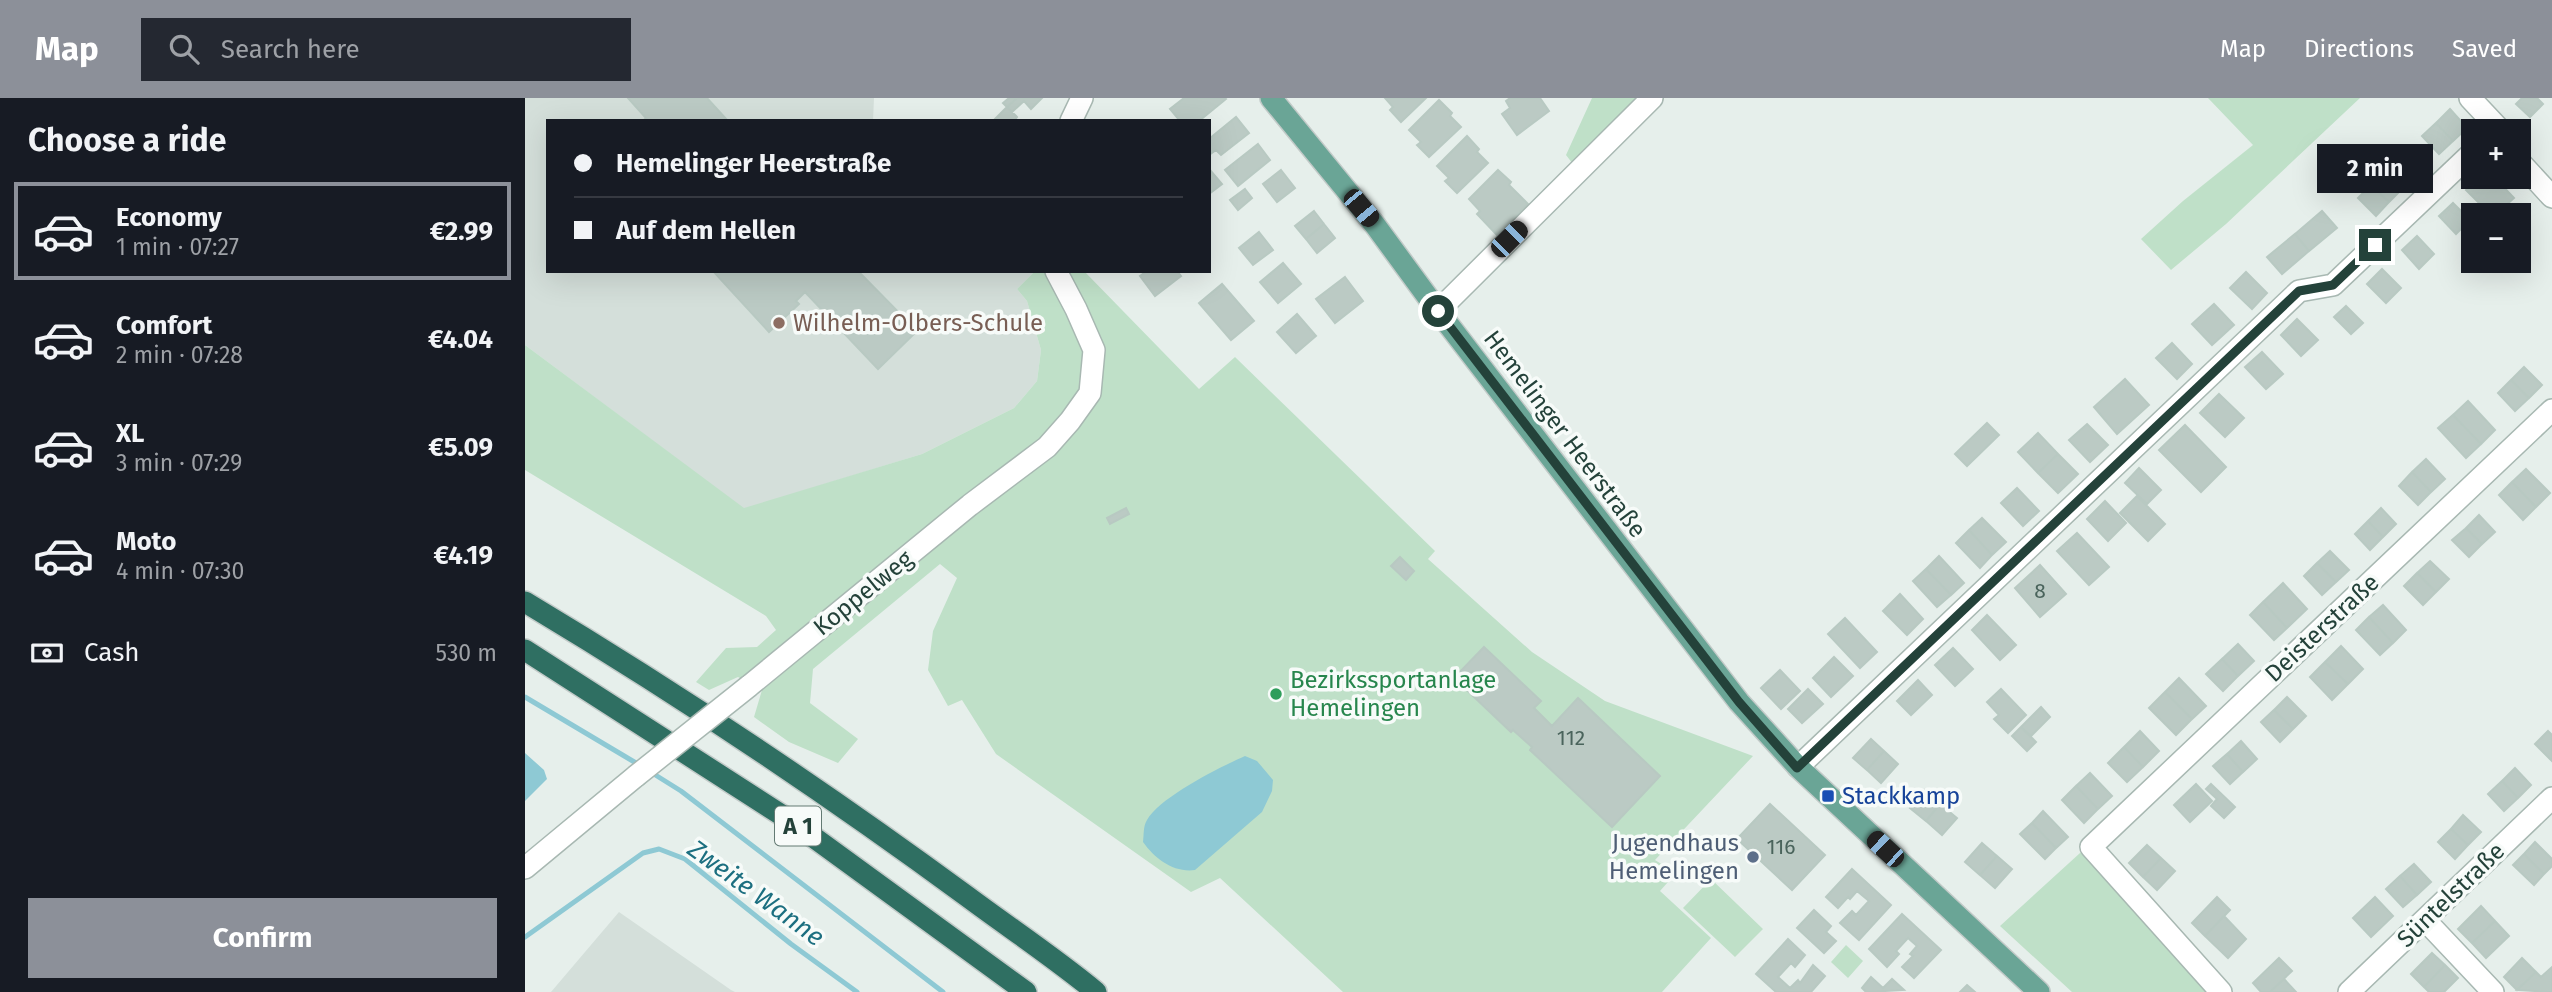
<!DOCTYPE html>
<html lang="en">
<head>
<meta charset="utf-8">
<style>
  body { margin:0; font-family:"Fira Sans",sans-serif; background:#242831; color:#f1f3f6; height:100vh; display:flex; flex-direction:column; font-size:26px; white-space:nowrap }
  * { box-sizing:border-box; margin:0 }
  p { font-size:23px; color:#9ea1a6 }
  .icon { flex:none; width:38px; height:38px; fill:none; stroke:currentColor; stroke-width:2; stroke-linecap:round; stroke-linejoin:round }
  .map { position:relative; flex:1; overflow:hidden }
  .side { display:flex; flex-direction:column; background:#171b24; width:525px }
  .side>* { flex:none }
  .top-card { position:absolute; left:21px; top:21px; width:665px; height:154px; border-radius:0px; box-shadow:0 7px 28px #0002; display:grid; align-content:center; height:154px; padding:0 28px; background:#171b24 }
  .controls { position:absolute; left:1936px; top:21px; display:grid; gap:14px }
  .controls a { display:grid; place-items:center; width:70px; height:70px; border-radius:0px; background:#171b24; box-shadow:0 7px 28px #0002; font-size:35px }
  .end { position:absolute; width:32px; height:32px; margin:-16px; border:9px solid #24423a; background:#fff; box-shadow:0 0 0 4px #fff }
  .from { border-radius:50% }
  .bubble { position:absolute; height:49px; border-radius:0px; background:#171b24; box-shadow:0 7px 28px #0002; font-size:23px; font-weight:700; line-height:49px; text-align:center }
  .car { position:absolute; width:21px; height:42px; margin:-21px -10px; border-radius:9px; box-shadow:0 0 5px 2px #0007; background:linear-gradient(#222 24%,#8ab4d8 0 40%,#222 0 76%,#8ab4d8 0 86%,#222 0) }
  .top-card b { display:flex; align-items:center; gap:24px; height:66px; font-size:26px }
  .top-card b+b { border-top:2px solid #363941 }
  .top-card i { width:18px; height:18px; background:#f1f3f6 }
  ul { padding:0; list-style:none }
  li { display:flex; align-items:center; gap:21px; height:98px; margin:0 14px 10px; padding:0 14px; border:4px solid transparent; border-radius:0px }
  li div { flex:1 }
  li b { display:block; font-size:26px }
  li em { font-style:normal; font-weight:700 }
  li.selected { border-color:#8c9099 }
  li>.icon { width:63px; height:63px; stroke-width:1.5 }
  h2 { padding:0 28px; font-size:32px; line-height:84px }
  .pay { display:flex; align-items:center; gap:18px; height:77px; padding:0 28px; font-size:26px }
  .pay p { margin-inline-start:auto }
  .primary-button { display:flex; gap:14px; margin-top:auto; padding:14px 28px }
  .primary-button a { flex:1; height:80px; border-radius:0px; background:#8c9099; color:#fff; font-size:28px; font-weight:700; line-height:80px; text-align:center }
  header { display:flex; align-items:center; gap:42px; box-sizing:border-box; height:98px; padding:0 35px; background:#8c9099; color:#fff }
  header strong { font-size:33px }
  nav { display:flex; gap:38px; margin-inline-start:auto; font-size:24px }
  .search { width:490px; height:63px; background:#242831; display:flex; align-items:center; gap:18px; box-sizing:border-box; padding:0 24px; border-radius:0px; color:#9ea1a6; font-size:26px }
  main { display:flex; flex:1; min-height:0 }
  .map>svg:first-child { display:block }
  .built { fill:#d4dfda }
  .green { fill:#bfe0c8 }
  .water { fill:#8ec9d4 }
  .lines { fill:none; stroke-linecap:round; stroke-linejoin:round }
  .stream { stroke:#8ec9d4; stroke-width:5 }
  .building { fill:#bbcac4; stroke:#b8c9c2; stroke-width:2 }
  .minor-casing { stroke:#a8b8b2; stroke-width:24 }
  .major-casing { stroke:#c2cac8; stroke-width:24 }
  .highway-casing { stroke:#c2cac8; stroke-width:24 }
  .minor { stroke:#fff; stroke-width:21 }
  .major { stroke:#6aa596; stroke-width:21 }
  .highway { stroke:#2f6f62; stroke-width:21 }
  .minor-bridge-casing { stroke:#a8b8b2; stroke-width:24; stroke-linecap:butt }
  .minor-bridge { stroke:#fff; stroke-width:21 }
  .route { stroke:#24423a; stroke-width:9 }
  .education-dot { fill:#8d6e63; stroke:#f7fbf9; stroke-width:2.5 }
  .leisure-dot { fill:#2e9e5b; stroke:#f7fbf9; stroke-width:2.5 }
  .transit-dot { fill:#1a4fb4; stroke:#f7fbf9; stroke-width:2.5 }
  .service-dot { fill:#5c6f8a; stroke:#f7fbf9; stroke-width:2.5 }
  .labels { text-anchor:middle; dominant-baseline:central; stroke-width:7; stroke-linejoin:round; paint-order:stroke }
  .number-label { font-size:21px; fill:#4a645c }
  .shield { fill:#f7fbf9; stroke:#637a73; stroke-width:2 }
  .shield-label { font-size:23px; font-weight:bold; fill:#24423a }
  .education-label { font-size:24px; fill:#785e54; stroke:#f7fbf9; text-anchor:start }
  .street-label { font-size:24px; fill:#24423a; stroke:#f7fbf9 }
  .leisure-label { font-size:24px; fill:#27864d; stroke:#f7fbf9; text-anchor:start }
  .transit-label { font-size:24px; fill:#164399; stroke:#f7fbf9; text-anchor:start }
  .service-label { font-size:24px; fill:#4e5e75; stroke:#f7fbf9; text-anchor:end }
  .water-label { font-size:26px; font-style:italic; fill:#1c6f80; stroke:#f7fbf9 }
</style>
</head>
<body>
<header>
<strong>Map</strong>
<div class="search"><svg class="icon" aria-label="search" viewBox="0 0 24 24"><circle cx="10" cy="10" r="6"/><path d="M15 15l6 6"/></svg>Search here</div>
<nav><a>Map</a><a>Directions</a><a>Saved</a></nav>
</header>
<main>
<section class="side">
<h2>Choose a ride</h2>
<ul>
<li class="selected"><svg class="icon" aria-label="car" viewBox="0 0 24 24"><path d="M5 17H2v-5l4-1 3-4h7l3 4 3 1v5h-3M9 17h6M6 11h13"/><circle cx="7" cy="17" r="2"/><circle cx="17" cy="17" r="2"/></svg><div><b>Economy</b><p>1 min · 07:27</p></div><em>€2.99</em></li>
<li><svg class="icon" aria-label="car" viewBox="0 0 24 24"><path d="M5 17H2v-5l4-1 3-4h7l3 4 3 1v5h-3M9 17h6M6 11h13"/><circle cx="7" cy="17" r="2"/><circle cx="17" cy="17" r="2"/></svg><div><b>Comfort</b><p>2 min · 07:28</p></div><em>€4.04</em></li>
<li><svg class="icon" aria-label="car" viewBox="0 0 24 24"><path d="M5 17H2v-5l4-1 3-4h7l3 4 3 1v5h-3M9 17h6M6 11h13"/><circle cx="7" cy="17" r="2"/><circle cx="17" cy="17" r="2"/></svg><div><b>XL</b><p>3 min · 07:29</p></div><em>€5.09</em></li>
<li><svg class="icon" aria-label="car" viewBox="0 0 24 24"><path d="M5 17H2v-5l4-1 3-4h7l3 4 3 1v5h-3M9 17h6M6 11h13"/><circle cx="7" cy="17" r="2"/><circle cx="17" cy="17" r="2"/></svg><div><b>Moto</b><p>4 min · 07:30</p></div><em>€4.19</em></li>
</ul>
<div class="pay"><svg class="icon" aria-label="cash" viewBox="0 0 24 24"><path d="M3 7h18v10H3z"/><circle cx="12" cy="12" r="2"/></svg>Cash<p>530 m</p></div>
<div class="primary-button"><a>Confirm</a></div>
</section>
<div class="map">
<svg width="2027" height="894" viewBox="0 0 2027 894">
  <rect width="100%" height="100%" fill="#e6efeb"/>
  <path class="built" d="M0 0H349L348 23H23V173H510L492 191 502 203 516 252 512 283 489 310 397 356 219 411 0 247Z
    M94 814 206 892 210 894H26Z"/>
  <path class="green" d="M1067 0H1120L1051 70 1041 57Z
    M1683 0H1835L1701 126 1646 172 1616 141 1658 103 1728 47Z
    M510 173H559L674 291 710 259 910 453 903 461 1007 554 1080 603 1228 658 1130 762 1138 767 1133 774 1143 784 1135 793 1186 840 1137 894H818L695 780 666 794 471 656 437 602 423 608 403 572 408 533 432 480 415 466 288 571 285 605 333 641 313 665 264 644 229 619 237 592 213 579 184 592 171 584 201 550 232 549 251 532 241 518 0 372V247L219 410 397 356 489 310 512 283 516 252 502 203 492 191Z
    M1566 745 1706 894H1547L1475 828Z
    M1186 781 1238 831 1210 859 1158 810Z
    M1321 847 1338 863 1323 880 1306 864Z"/>
  <path class="water" d="M0 655 19 672 22 681 0 703Z
    M720 658 732 663 748 682 747 693 737 714 670 772C649 775 630 761 618 744 619 737 618 728 622 722 635 699 695 669 720 658Z"/>
  <g class="lines">
    <path class="stream" d="M0 599 116 668
      M124 673 156 693 418 894
      M0 839 118 755 134 751 160 761 266 846 332 894"/>
  </g>
  <path class="building" d="M103 0H182L203 23H118L121 20Z
    M484 0H492L482 9 478 5Z
    M492 0H517L506 11 499 3 487 14 482 9Z
    M659 0H700L701 1 674 23H655L645 11Z
    M860 0H901L876 24 865 12 868 9Z
    M985 0H1015L1024 13 992 37 977 16 985 10 981 3Z
    M1997 0H2012L2018 6 2005 19 1991 6Z
    M914 2 927 15 925 18 936 29 904 59 892 47 896 44 884 32Z
    M482 9 492 19 489 23H468Z
    M1925 11 1942 30 1928 43 1911 25Z
    M711 19 724 35 696 57 691 52 684 57V41Z
    M1911 25 1928 43 1914 56 1897 38Z
    M942 38 954 51 952 54 963 65 932 95 920 83 924 80 912 68Z
    M733 46 745 62 713 88 700 72Z
    M685 72 697 86 684 96V73Z
    M756 72 770 90 752 104 738 86Z
    M973 72 986 84 984 87 1003 106 972 137 952 116 955 113 944 101Z
    M1860 73 1877 91 1864 104 1846 87Z
    M1955 79H1969L1989 100 1970 117H1966L1941 92Z
    M1846 87 1864 104 1851 118 1833 100Z
    M720 91 727 100 713 112 705 102Z
    M1928 105 1945 122 1931 136 1914 118Z
    M789 113 799 126 781 141 770 128Z
    M1797 113 1812 130 1784 153 1770 136Z
    M799 126 810 140 792 155 781 141Z
    M734 134 748 152 728 167 714 150Z
    M1770 136 1784 153 1757 176 1742 159Z
    M1892 138 1909 156 1894 171 1877 152Z
    M758 165 776 186 753 205 735 184Z
    M1857 171 1876 190 1861 205 1842 186Z
    M188 173H333L392 233 353 271 280 194 271 203 274 206 244 234Z
    M622 173H652L656 178 630 198 615 178Z
    M1721 174 1742 195 1727 211 1705 190Z
    M820 179 838 203 810 225 791 201Z
    M697 186 729 223 706 242 674 205Z
    M1689 206 1709 227 1687 247 1667 226Z
    M1821 208 1838 225 1826 236 1809 219Z
    M772 216 791 238 771 255 752 234Z
    M1772 221 1793 242 1776 258 1756 237Z
    M1647 245 1667 266 1652 281 1631 260Z
    M1737 254 1758 276 1741 291 1720 269Z
    M1999 269 2017 287 2004 300 1986 282Z
    M1600 281 1624 307 1592 336 1569 309Z
    M1986 282 2004 300 1990 313 1973 295Z
    M1694 296 1719 320 1700 339 1675 315Z
    M1943 303 1970 332 1956 346 1928 317Z
    M1928 317 1956 346 1941 360 1913 330Z
    M1462 325 1474 337 1442 368 1430 356Z
    M1562 326 1583 347 1565 364 1544 342Z
    M1660 327 1701 369 1676 394 1634 352Z
    M1513 335 1533 356 1513 375 1493 354Z
    M1533 356 1553 376 1533 395 1513 375Z
    M1901 361 1920 381 1906 394 1887 374Z
    M1614 370 1636 392 1622 406 1600 385Z
    M2001 371 2025 395 2011 409 1987 384Z
    M1887 374 1906 394 1893 407 1874 388Z
    M1987 384 2011 409 1998 422 1974 397Z
    M1492 390 1514 413 1498 428 1476 405Z
    M1612 398 1640 426 1623 443 1595 415Z
    M1580 403 1601 425 1583 443 1562 421Z
    M601 410 604 416 585 426 582 420Z
    M1856 410 1871 426 1858 439 1843 423Z
    M1954 417 1970 434 1957 446 1941 430Z
    M1457 420 1481 444 1467 457 1444 432Z
    M1843 423 1858 439 1845 452 1830 436Z
    M1941 430 1957 446 1944 459 1927 442Z
    M1444 432 1467 457 1455 470 1431 445Z
    M1552 435 1584 469 1564 487 1532 453Z
    M1805 453 1824 472 1811 484 1792 465Z
    M1414 458 1439 485 1426 497 1401 471Z
    M875 459 889 473 881 482 866 468Z
    M1905 463 1924 481 1911 494 1892 475Z
    M1792 465 1811 484 1797 497 1779 478Z
    M1515 467 1541 496 1515 519 1490 490Z
    M1401 471 1426 497 1412 509 1388 483Z
    M1892 475 1911 494 1898 507 1879 488Z
    M1758 485 1782 511 1762 530 1738 504Z
    M1375 496 1398 521 1382 537 1358 513Z
    M1738 504 1762 530 1749 542 1725 517Z
    M1858 507 1881 532 1868 545 1844 519Z
    M1462 517 1491 547 1475 562 1447 532Z
    M1844 519 1868 545 1855 557 1831 532Z
    M1320 520 1352 554 1335 570 1303 536Z
    M1713 546 1729 563 1713 578 1697 561Z
    M1816 548 1838 571 1823 586 1800 564Z
    M959 549 1016 603 1009 610 1027 628 1053 600 1135 678 1087 729 1005 652 1007 649 988 632 986 634 929 580Z
    M1428 550 1448 571 1430 588 1410 567Z
    M1309 559 1328 578 1306 599 1288 580Z
    M1697 561 1713 578 1698 593 1681 576Z
    M1800 564 1823 586 1807 602 1785 579Z
    M1255 572 1275 593 1256 611 1236 590Z
    M1654 580 1681 608 1667 621 1640 594Z
    M1393 582 1407 597 1386 617 1372 603Z
    M1283 591 1298 606 1277 625 1263 611Z
    M1476 591 1501 617 1483 635 1469 621 1474 617 1462 604Z
    M1640 594 1667 621 1651 637 1624 610Z
    M1762 599 1781 618 1768 631 1749 612Z
    M1516 609 1525 619 1506 638 1496 629Z
    M1749 612 1768 631 1755 644 1736 624Z
    M1496 629 1511 644 1502 653 1487 638Z
    M1615 633 1634 653 1618 669 1599 649Z
    M2023 633 2027 637V663L2010 646Z
    M1346 641 1359 653 1342 672 1328 660Z
    M1716 643 1732 661 1718 674 1702 656Z
    M1599 649 1618 669 1602 684 1583 665Z
    M1359 653 1373 666 1356 685 1342 672Z
    M1702 656 1718 674 1705 686 1688 668Z
    M1990 670 2006 687 1993 700 1977 683Z
    M1565 675 1587 698 1573 711 1551 688Z
    M1977 683 1993 700 1979 713 1963 696Z
    M1671 686 1687 703 1665 724 1649 707Z
    M1686 686 1710 709 1699 720 1686 708 1692 701 1681 691Z
    M1551 688 1573 711 1559 725 1537 702Z
    M1400 692 1415 706 1401 723 1385 710Z
    M1245 706 1300 757 1267 792 1212 741Z
    M1415 706 1432 720 1417 737 1401 723Z
    M1518 713 1543 739 1531 750 1507 725Z
    M1938 717 1956 734 1943 747 1926 731Z
    M1507 725 1531 750 1520 761 1495 736Z
    M1926 731 1943 747 1930 761 1913 744Z
    M2010 744 2027 761V768L2019 776 1999 756Z
    M1457 745 1472 758 1455 777 1440 764Z
    M1622 747 1636 760 1618 779 1604 765Z
    M1999 756 2019 776 2009 787 1988 767Z
    M1472 758 1487 771 1470 790 1455 777Z
    M1636 760 1650 773 1632 792 1618 779Z
    M1889 766 1906 784 1892 797 1875 778Z
    M1327 771 1366 807 1334 842 1315 825 1327 813 1331 817 1344 803 1332 793 1325 801 1323 799 1313 810 1301 799Z
    M1875 778 1892 797 1878 809 1861 791Z
    M1692 799 1705 812 1680 838 1667 825Z
    M1850 799 1868 818 1846 839 1828 820Z
    M1956 808 1970 823 1947 845 1933 831Z
    M1289 812 1306 828 1301 834 1311 843 1299 855 1272 830Z
    M1377 816 1416 852 1389 880 1377 869 1388 858 1385 856 1392 848 1383 840 1371 853 1374 856 1362 869 1344 851Z
    M1699 818 1721 841 1703 860 1680 838Z
    M1970 823 1984 838 1961 860 1947 845Z
    M1263 841 1280 857 1270 869 1266 865 1253 879 1265 890 1273 882 1275 885 1288 867 1300 878 1286 894H1251L1231 876Z
    M1907 855 1920 867 1899 889 1886 876Z
    M1754 860 1767 873 1745 894H1736L1728 885Z
    M1997 860 2011 874 1992 892 1979 879Z
    M1920 867 1933 880 1919 894H1904L1899 889Z
    M2027 869V894L1992 892 2011 874 2016 879Z
    M1346 879 1358 890 1367 881 1379 892 1341 894 1337 890Z
    M1759 881 1771 894H1745Z
    M1442 887 1450 894H1435Z"/>
  <g class="lines">
    <defs>
      <path id="minor" d="M1945 0 1976 33
        M546 23 557 0
        M1993 62 2027 99
        M913 213 1127 0
        M224 588 445 407 522 349 545 323 565 295 569 252 551 211 531 173
        M1273 669 1774 193 1808 187 1948 54
        M0 770 111 678
        M1900 822 1968 894
        M1696 894 1566 749 2027 312
        M1824 894 2027 700"/>
      <path id="major" d="M746 0 850 127 913 213 1214 604 1273 669 1514 894"/>
      <path id="highway" d="M0 504C152 595 300 694 443 799 486 831 530 860 571 894
        M0 552 269 725 501 894"/>
    </defs>
    <use href="#minor" class="minor-casing"/>
    <use href="#major" class="major-casing"/>
    <use href="#highway" class="highway-casing"/>
    <use href="#minor" class="minor"/>
    <use href="#major" class="major"/>
    <use href="#highway" class="highway"/>
    <defs>
      <path id="minor-bridge" d="M111 678 224 588"/>
    </defs>
    <use href="#minor-bridge" class="minor-bridge-casing"/>
    <use href="#minor-bridge" class="minor-bridge"/>
  </g>
  <g class="lines">
    <path class="route" d="M913 213 1214 604 1272 670 1774 193 1808 187 1850 147"/>
  </g>
  <circle class="education-dot" cx="254" cy="225" r="7"/>
  <circle class="leisure-dot" cx="751" cy="596" r="7"/>
  <rect class="transit-dot" x="1296" y="691" width="14" height="14" rx="3.5"/>
  <circle class="service-dot" cx="1228" cy="759" r="7"/>
  <g class="labels">
    <g class="number-label">
      <text x="1515" y="493">8</text>
      <text x="1046" y="640">112</text>
      <text x="1256" y="749">116</text>
    </g>
    <rect class="shield" x="250" y="708.5" width="46" height="39" rx="5"/>
    <g class="shield-label">
      <text x="273" y="728">A 1</text>
    </g>
    <g class="education-label">
      <text x="268" y="225">Wilhelm-Olbers-Schule</text>
    </g>
    <g class="street-label">
      <text transform="translate(1040 336) rotate(53)">Hemelinger Heerstraße</text>
      <text transform="translate(338 495) rotate(-39)">Koppelweg</text>
      <text transform="translate(1797 530) rotate(-43)">Deisterstraße</text>
      <text transform="translate(1926 797) rotate(-44)">Süntelstraße</text>
    </g>
    <g class="leisure-label">
      <text x="765" y="582">Bezirkssportanlage<tspan x="765" dy="28">Hemelingen</tspan></text>
    </g>
    <g class="transit-label">
      <text x="1317" y="698">Stackkamp</text>
    </g>
    <g class="service-label">
      <text x="1214" y="745">Jugendhaus<tspan x="1214" dy="28">Hemelingen</tspan></text>
    </g>
    <g class="water-label">
      <text transform="translate(231 795) rotate(36)">Zweite Wanne</text>
    </g>
  </g>
</svg>
<div class="controls">
<a>+</a>
<a>−</a>
</div>
<i class="end from" style="left:913px;top:213px"></i>
<i class="end" style="left:1850px;top:147px"></i>
<div class="bubble" style="left:1792px;top:46px;width:116px">2 min</div>
<i class="car" style="left:836px;top:110px;rotate:140deg"></i>
<i class="car" style="left:984px;top:141px;rotate:45deg"></i>
<i class="car" style="left:1360px;top:751px;rotate:313deg"></i>
<div class="top-card">
<b><i class="from"></i>Hemelinger Heerstraße</b>
<b><i></i>Auf dem Hellen</b>
</div>
</div>
</main>
</body>
</html>
